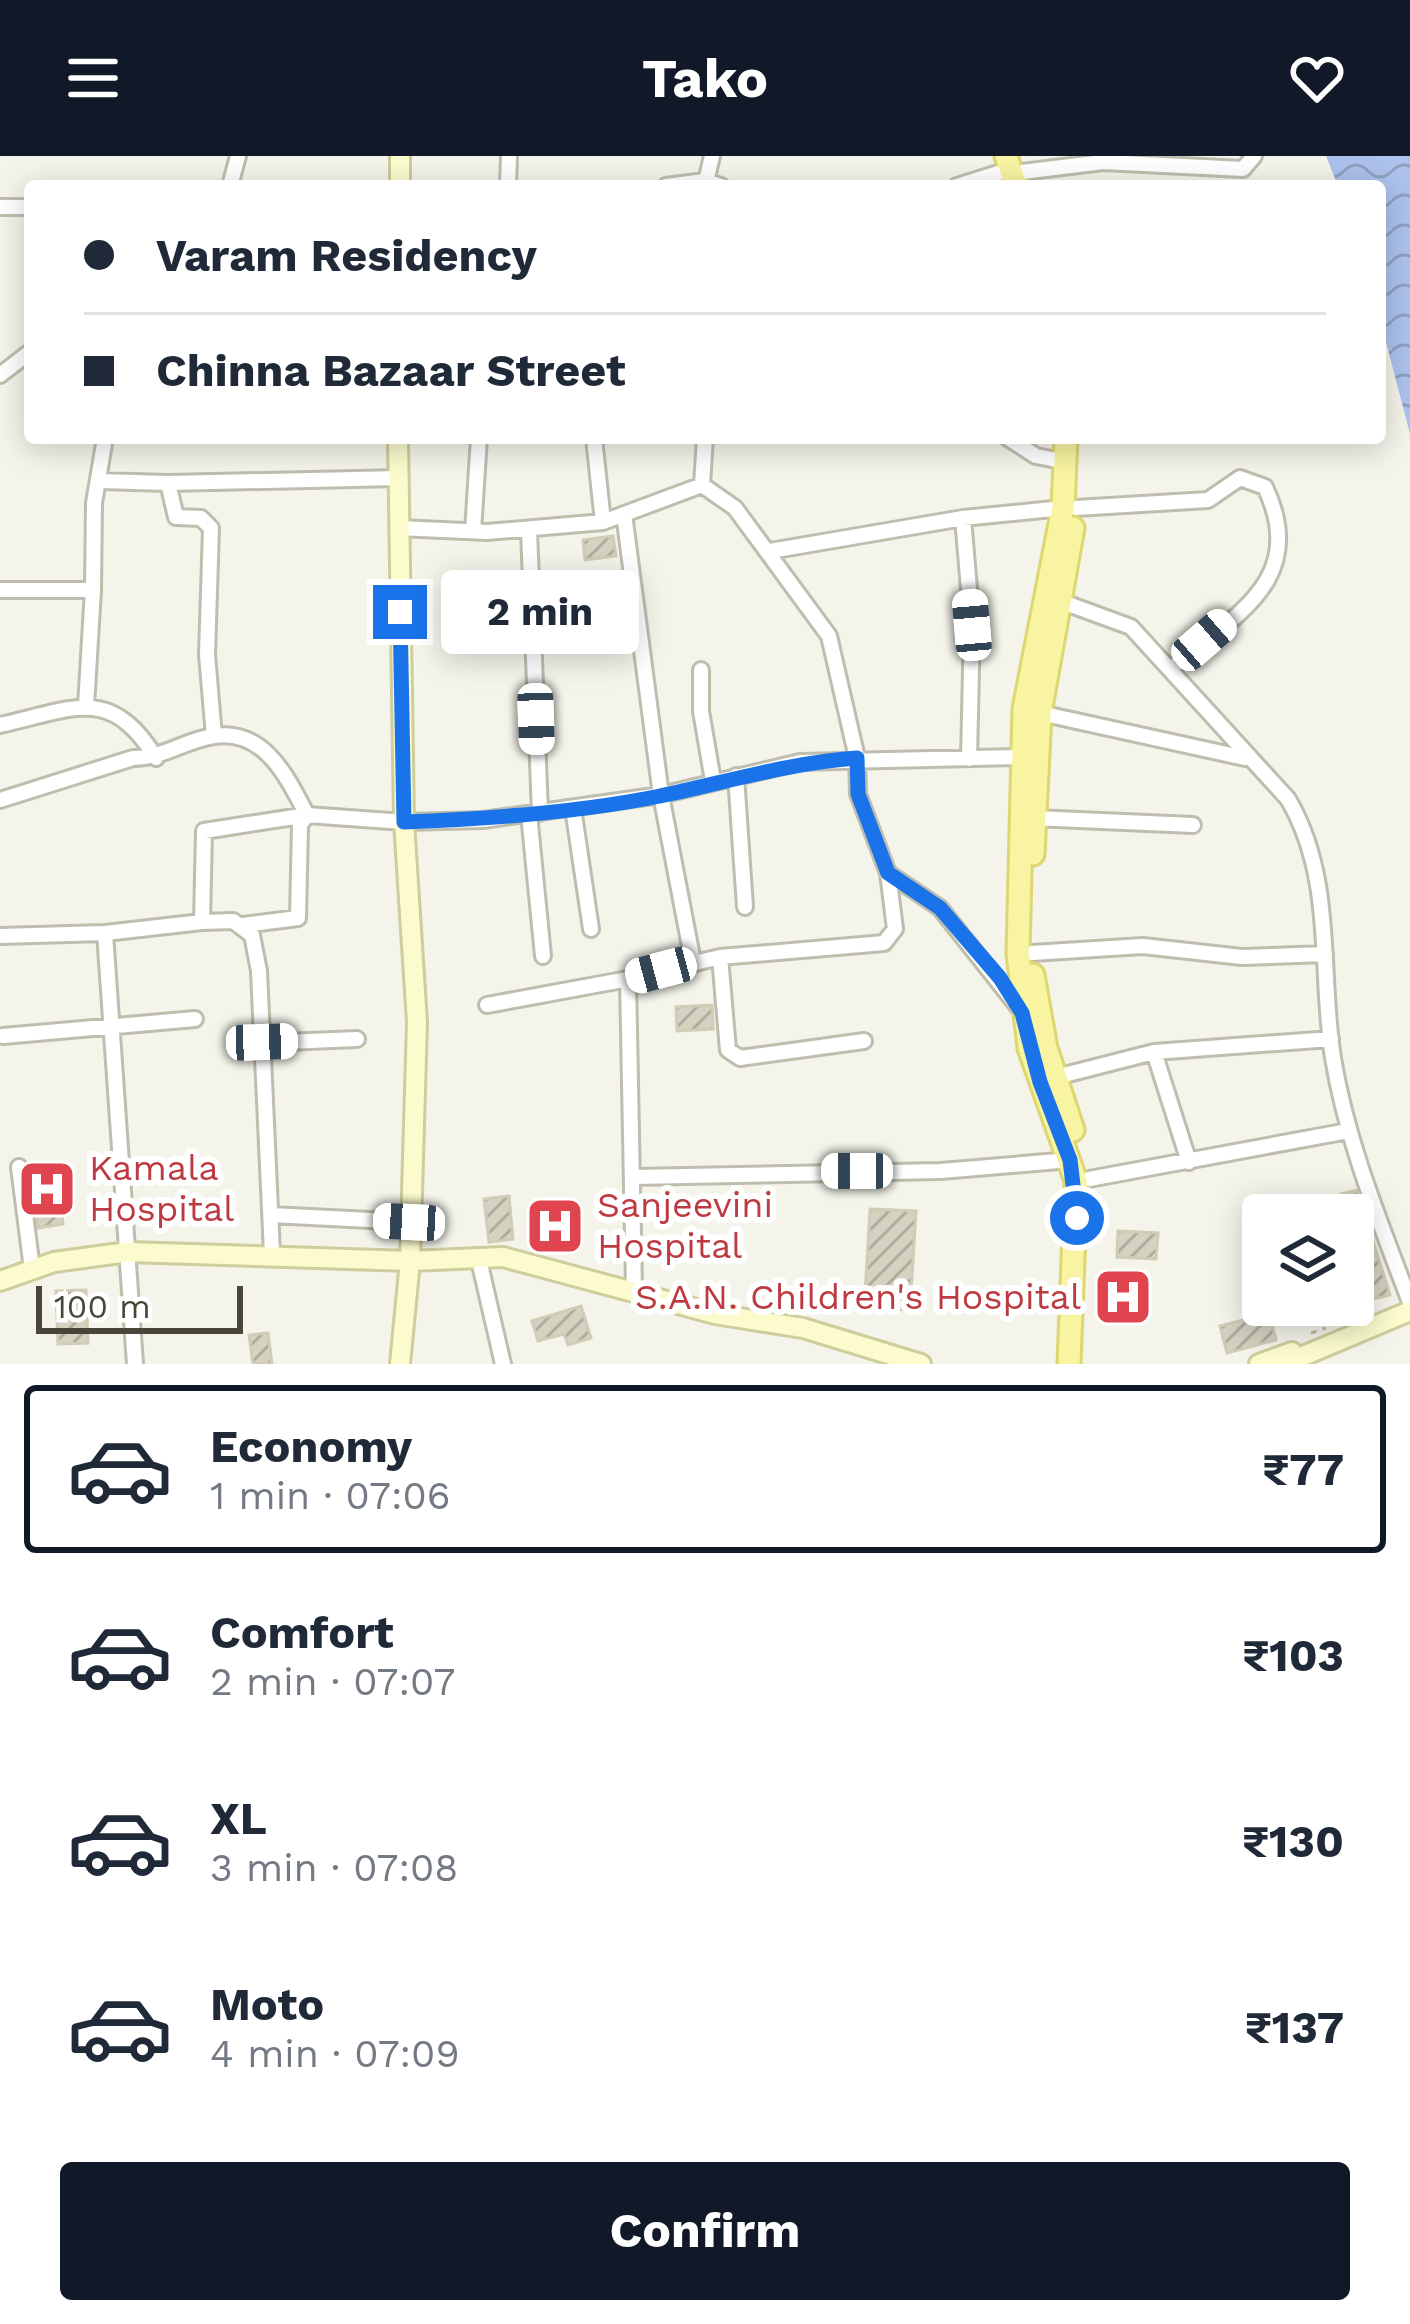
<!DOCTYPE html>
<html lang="en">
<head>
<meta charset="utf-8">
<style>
  body { margin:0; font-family:"Work Sans",sans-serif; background:#f2f2f3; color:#1f2937; height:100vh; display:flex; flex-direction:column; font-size:45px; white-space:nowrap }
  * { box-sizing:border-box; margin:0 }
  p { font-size:39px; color:#747a83 }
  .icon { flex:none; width:66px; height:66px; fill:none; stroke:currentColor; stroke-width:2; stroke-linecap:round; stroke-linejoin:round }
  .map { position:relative; height:1208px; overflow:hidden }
  .side { display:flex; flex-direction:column; background:#fff; flex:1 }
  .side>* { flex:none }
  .top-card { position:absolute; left:24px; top:24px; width:1362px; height:264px; border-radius:12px; box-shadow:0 6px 30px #0003; display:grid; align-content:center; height:264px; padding:0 60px; background:#fff }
  .controls { position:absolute; left:1242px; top:1038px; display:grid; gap:24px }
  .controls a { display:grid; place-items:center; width:132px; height:132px; border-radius:12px; background:#fff; box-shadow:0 6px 30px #0003; font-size:60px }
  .scale { position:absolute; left:36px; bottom:30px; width:207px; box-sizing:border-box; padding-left:12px; border:6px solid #484639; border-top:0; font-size:33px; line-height:42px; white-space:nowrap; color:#484639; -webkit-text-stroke:9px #fff; paint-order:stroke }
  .end { position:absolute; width:54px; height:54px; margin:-27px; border:15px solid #1a73e8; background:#fff; box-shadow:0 0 0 6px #fff }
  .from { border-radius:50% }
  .bubble { position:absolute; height:84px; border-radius:12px; background:#fff; box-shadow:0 6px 30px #0003; font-size:39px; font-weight:700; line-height:84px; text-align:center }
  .car { position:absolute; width:36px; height:72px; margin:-36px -18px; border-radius:15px; box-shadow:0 0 9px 3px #0007; background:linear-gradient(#fff 24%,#345 0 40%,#fff 0 76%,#345 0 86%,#fff 0) }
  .top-card b { display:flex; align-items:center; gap:42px; height:114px; font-size:45px }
  .top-card b+b { border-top:3px solid #e0e1e3 }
  .top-card i { width:30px; height:30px; background:#1f2937 }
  ul { padding:21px 0 0; list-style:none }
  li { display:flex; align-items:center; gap:36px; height:168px; margin:0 24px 18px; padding:0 36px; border:6px solid transparent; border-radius:12px }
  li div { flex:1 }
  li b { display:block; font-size:45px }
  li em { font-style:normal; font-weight:700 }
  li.current { border-color:#111827 }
  li>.icon { width:108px; height:108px; stroke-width:1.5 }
  .primary-button { display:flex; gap:24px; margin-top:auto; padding:24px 60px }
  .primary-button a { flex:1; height:138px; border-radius:12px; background:#111827; color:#fff; font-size:48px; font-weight:700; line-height:138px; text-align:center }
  header { display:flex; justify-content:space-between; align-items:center; height:156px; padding:0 60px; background:#111827; color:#fff; font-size:54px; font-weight:700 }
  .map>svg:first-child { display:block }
  .water { fill:url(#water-waves) }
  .building { fill:url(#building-hatch); stroke:#d0ccb5; stroke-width:3 }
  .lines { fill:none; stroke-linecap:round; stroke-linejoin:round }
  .street-casing { stroke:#bfbeae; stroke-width:20 }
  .secondary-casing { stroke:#cecd9c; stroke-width:24 }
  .primary-casing { stroke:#dcd771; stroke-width:27 }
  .path { stroke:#c0bda0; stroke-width:3; stroke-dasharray:6 6; stroke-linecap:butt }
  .street { stroke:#fff; stroke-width:14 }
  .secondary { stroke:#fbfbce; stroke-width:18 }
  .primary { stroke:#f8f4a1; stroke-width:21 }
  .route { stroke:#1a73e8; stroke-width:15 }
  .labels { text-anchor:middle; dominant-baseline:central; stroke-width:12; stroke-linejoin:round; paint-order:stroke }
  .health-label { font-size:36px; fill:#be3a42; stroke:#fff; text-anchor:start }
</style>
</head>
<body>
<header><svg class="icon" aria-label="menu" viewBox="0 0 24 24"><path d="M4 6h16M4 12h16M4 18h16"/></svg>Tako<svg class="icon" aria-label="heart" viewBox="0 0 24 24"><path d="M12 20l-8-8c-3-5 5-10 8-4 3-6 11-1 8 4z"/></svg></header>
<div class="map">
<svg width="1410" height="1208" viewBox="0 0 1410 1208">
  <defs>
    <pattern id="water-waves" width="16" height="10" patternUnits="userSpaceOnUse" patternTransform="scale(3)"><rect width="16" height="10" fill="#acc2ec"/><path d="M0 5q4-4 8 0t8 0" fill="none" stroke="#8e9fc0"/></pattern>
    <pattern id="building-hatch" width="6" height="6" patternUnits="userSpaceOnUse" patternTransform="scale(3)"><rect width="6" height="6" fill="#d5d2c1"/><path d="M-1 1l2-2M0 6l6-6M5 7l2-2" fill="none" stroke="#afac9e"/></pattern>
  </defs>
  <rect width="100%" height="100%" fill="#f4f4eb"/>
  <path class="water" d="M1326 0H1410V278L1380 163V30H1338Z"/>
  <path class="building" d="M613 380 616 400 585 404 583 384Z
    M712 849 713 873 677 875 676 851Z
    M57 1013 63 1068 38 1072 31 1017Z
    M1357 1034 1390 1139 1357 1147 1353 1059H1347L1341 1038Z
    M509 1040 513 1083 489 1086 484 1043Z
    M870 1053 916 1055 910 1153 864 1156Z
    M1118 1075 1158 1077 1156 1103 1117 1101Z
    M1136 1127 1138 1148 1105 1151 1103 1130Z
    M86 1134 88 1187 58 1188 56 1135Z
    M581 1150 591 1182 568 1189 564 1178 538 1185 532 1165Z
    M1269 1157 1276 1184 1227 1197 1220 1170Z
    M268 1177 272 1208H253L249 1179Z"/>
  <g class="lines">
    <defs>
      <path id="street" d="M1022 16 1103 6 1243 13 1254 0
        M230 30 238 0
        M508 30 509 0
        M666 30 705 25 721 30
        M705 30 712 0
        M957 30 1011 13
        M0 51H30
        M0 219 30 196
        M594 282 603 366
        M1008 282 1036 300 1067 306
        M100 325 168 327 176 361 201 362 211 372 207 499 214 580
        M168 327 399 322
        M702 329 705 282
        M1076 352 1208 344 1240 322 1265 331C1309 424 1235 459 1173 511
        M624 358 661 639 693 806
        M963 362 972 468 969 603
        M398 372 487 376 603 366 702 329 735 352 829 480 857 602 858 638 888 717
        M529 374 540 657
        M473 375 479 282
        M770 395 963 362 1063 352
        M0 434H93L86 550
        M93 434 94 347 105 282
        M1060 445 1131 471 1288 643C1335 723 1319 814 1333 902 1347 987 1380 1066 1410 1146
        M701 514V555L713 625
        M1040 557 1245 602
        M0 569C73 553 110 528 156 602
        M736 620 745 751
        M0 644 133 602C164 602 185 584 214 580 265 572 288 623 307 659L404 666 483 664 661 639 800 606 1021 601
        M573 652 591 773
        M529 658 543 800
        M1033 662 1193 669
        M202 766 233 765 252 779 259 815 272 1097
        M105 777 202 766 204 675 307 659 300 669 298 762 243 769
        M0 780 105 777 135 1208
        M1032 797 1143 790 1242 801 1325 798
        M720 801 728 894 740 902 864 885
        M487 849 628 823
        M3 880 195 863
        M262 887 357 883
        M1154 896 1189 1006
        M1056 921 1154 896 1331 883
        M19 1011 32 1113
        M633 1021 941 1015 1070 1004
        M1089 1023 1348 975
        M271 1059 409 1066
        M478 1100 503 1208
        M634 1133 628 823 720 801 884 787 895 773 888 717 940 752 1019 852"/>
      <path id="secondary" d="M400 0V30
        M398 282 404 666 417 866 410 1105 400 1208
        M0 1125 54 1106 128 1096 410 1105 503 1101 715 1158 803 1172 921 1208
        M1259 1208 1292 1196
        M1284 1208 1410 1155"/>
      <path id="primary" d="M1006 0 1016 30
        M1066 282 1063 352 1024 553 1018 798 1029 892 1076 1025 1069 1208
        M1033 698 1040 557 1073 372
        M1033 819 1046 892 1073 974"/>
    </defs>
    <use href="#street" class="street-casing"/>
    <use href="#secondary" class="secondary-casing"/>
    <use href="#primary" class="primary-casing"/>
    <path class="path" d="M1311 1177 1326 1172"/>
    <use href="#street" class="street"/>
    <use href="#secondary" class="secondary"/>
    <use href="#primary" class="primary"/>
  </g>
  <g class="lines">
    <path class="route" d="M400 456 404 666C489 663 576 657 660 640 727 626 788 607 857 602L858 638 888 717 940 752 1000 822 1022 857 1040 926 1070 1004 1077 1062"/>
  </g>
  <defs>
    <symbol id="hospital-square" viewBox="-11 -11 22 22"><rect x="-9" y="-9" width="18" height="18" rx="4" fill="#e0444e" stroke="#fff"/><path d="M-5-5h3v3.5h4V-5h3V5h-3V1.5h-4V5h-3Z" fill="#fff"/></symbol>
  </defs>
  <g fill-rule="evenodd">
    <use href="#hospital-square" x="14" y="1000" width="66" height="66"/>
    <use href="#hospital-square" x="522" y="1037" width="66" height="66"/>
    <use href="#hospital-square" x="1090" y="1108" width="66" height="66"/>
  </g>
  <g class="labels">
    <g class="health-label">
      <text x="89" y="1012">Kamala<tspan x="89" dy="41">Hospital</tspan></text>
      <text x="597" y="1049">Sanjeevini<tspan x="597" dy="41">Hospital</tspan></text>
      <text x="1081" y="1141" text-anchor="end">S.A.N. Children's Hospital</text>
    </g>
  </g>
</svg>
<div class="controls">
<a><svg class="icon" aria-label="layers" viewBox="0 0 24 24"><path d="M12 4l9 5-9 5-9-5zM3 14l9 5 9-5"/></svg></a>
</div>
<div class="scale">100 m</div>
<i class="end from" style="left:1077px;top:1062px"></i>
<i class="end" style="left:400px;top:456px"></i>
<div class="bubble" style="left:441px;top:414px;width:198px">2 min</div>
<i class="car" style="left:972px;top:469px;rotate:355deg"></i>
<i class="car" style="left:1204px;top:484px;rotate:49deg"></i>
<i class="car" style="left:536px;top:563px;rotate:178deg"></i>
<i class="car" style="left:661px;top:814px;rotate:255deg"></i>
<i class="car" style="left:262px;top:886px;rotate:88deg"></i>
<i class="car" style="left:857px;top:1015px;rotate:270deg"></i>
<i class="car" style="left:409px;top:1066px;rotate:273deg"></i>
<div class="top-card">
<b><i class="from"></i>Varam Residency</b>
<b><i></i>Chinna Bazaar Street</b>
</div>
</div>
<section class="side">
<ul>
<li class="current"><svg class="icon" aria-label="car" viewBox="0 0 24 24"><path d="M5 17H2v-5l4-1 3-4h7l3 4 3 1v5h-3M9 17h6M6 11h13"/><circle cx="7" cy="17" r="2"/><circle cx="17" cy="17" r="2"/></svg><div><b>Economy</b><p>1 min · 07:06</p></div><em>₹77</em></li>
<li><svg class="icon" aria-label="car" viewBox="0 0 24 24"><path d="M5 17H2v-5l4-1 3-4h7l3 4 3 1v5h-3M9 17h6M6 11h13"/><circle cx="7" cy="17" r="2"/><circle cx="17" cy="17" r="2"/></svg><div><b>Comfort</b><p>2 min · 07:07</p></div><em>₹103</em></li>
<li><svg class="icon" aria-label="car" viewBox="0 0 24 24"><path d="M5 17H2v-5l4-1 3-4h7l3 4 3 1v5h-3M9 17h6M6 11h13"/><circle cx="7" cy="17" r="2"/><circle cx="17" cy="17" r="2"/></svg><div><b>XL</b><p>3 min · 07:08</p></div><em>₹130</em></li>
<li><svg class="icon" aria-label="car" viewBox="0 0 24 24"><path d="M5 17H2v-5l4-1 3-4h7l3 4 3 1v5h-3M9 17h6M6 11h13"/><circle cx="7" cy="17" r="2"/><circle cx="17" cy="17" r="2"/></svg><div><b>Moto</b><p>4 min · 07:09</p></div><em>₹137</em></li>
</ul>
<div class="primary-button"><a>Confirm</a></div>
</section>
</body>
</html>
